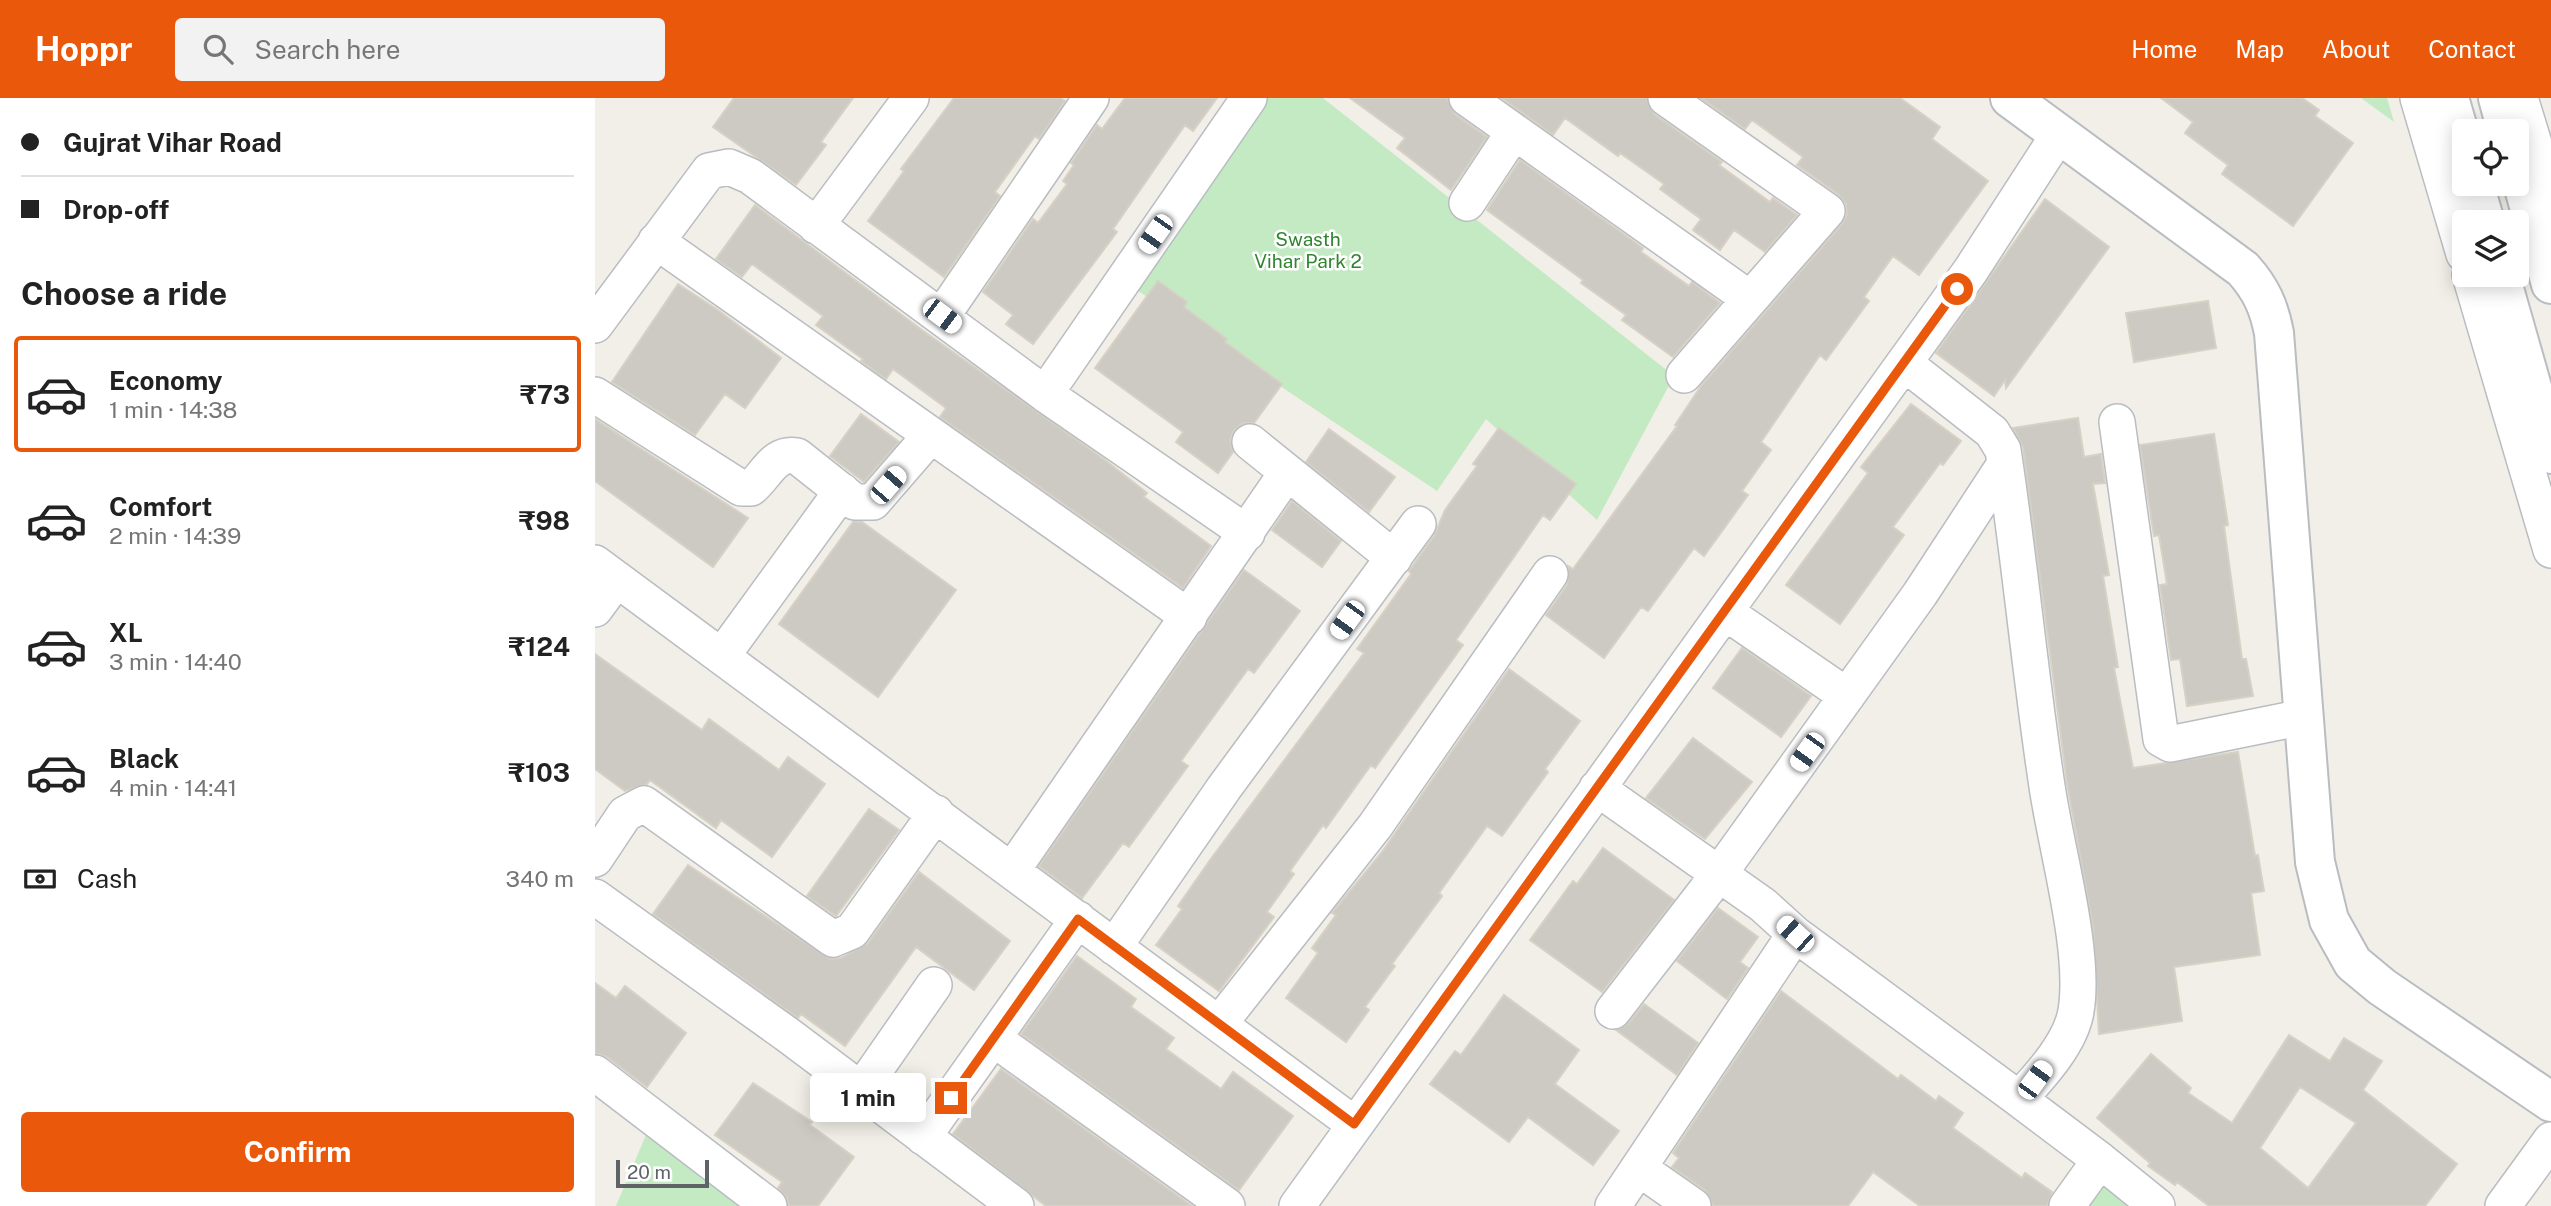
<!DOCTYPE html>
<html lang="en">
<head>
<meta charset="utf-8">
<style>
  body { margin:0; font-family:"Public Sans",sans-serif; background:#f2f2f2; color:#222; height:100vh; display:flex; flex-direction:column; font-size:26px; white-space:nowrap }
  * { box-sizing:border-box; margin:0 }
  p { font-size:23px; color:#767676 }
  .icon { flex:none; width:38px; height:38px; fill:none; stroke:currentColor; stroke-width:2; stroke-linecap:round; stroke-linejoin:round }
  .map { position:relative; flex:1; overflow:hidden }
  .details { display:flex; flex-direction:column; background:#fff; width:595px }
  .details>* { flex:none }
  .guide { display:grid; align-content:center; height:154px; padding:0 21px; background:#fff }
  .controls { position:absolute; left:1857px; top:21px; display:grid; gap:14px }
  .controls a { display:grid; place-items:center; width:77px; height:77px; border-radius:7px; background:#fff; box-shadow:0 4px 18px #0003; font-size:35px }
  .scale { position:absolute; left:21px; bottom:18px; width:93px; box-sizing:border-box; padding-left:7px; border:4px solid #5e6368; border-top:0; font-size:19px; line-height:24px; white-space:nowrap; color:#5e6368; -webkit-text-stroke:5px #fff; paint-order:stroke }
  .end { position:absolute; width:32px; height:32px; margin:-16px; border:9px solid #ea580c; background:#fff; box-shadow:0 0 0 4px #fff }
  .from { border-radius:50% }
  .bubble { position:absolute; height:49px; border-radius:7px; background:#fff; box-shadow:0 4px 18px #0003; font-size:23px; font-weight:700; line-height:49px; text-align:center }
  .car { position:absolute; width:21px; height:42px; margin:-21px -10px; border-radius:9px; box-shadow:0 0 5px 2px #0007; background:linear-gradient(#fff 24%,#345 0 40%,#fff 0 76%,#345 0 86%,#fff 0) }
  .guide b { display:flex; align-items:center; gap:24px; height:66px; font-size:26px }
  .guide b+b { border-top:2px solid #e0e0e0 }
  .guide i { width:18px; height:18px; background:#222 }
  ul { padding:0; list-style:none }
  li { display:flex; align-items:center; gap:21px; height:116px; margin:0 14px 10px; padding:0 7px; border:4px solid transparent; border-radius:7px }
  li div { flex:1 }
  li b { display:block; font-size:26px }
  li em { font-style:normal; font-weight:700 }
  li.selected { border-color:#ea580c }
  li>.icon { width:63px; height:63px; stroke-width:1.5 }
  h2 { padding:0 21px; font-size:32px; line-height:84px }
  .pay { display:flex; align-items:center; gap:18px; height:77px; padding:0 21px; font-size:26px }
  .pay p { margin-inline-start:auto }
  .cta { display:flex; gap:14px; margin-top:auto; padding:14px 21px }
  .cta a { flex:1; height:80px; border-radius:7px; background:#ea580c; color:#fff; font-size:28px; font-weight:700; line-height:80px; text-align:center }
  header { display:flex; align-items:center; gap:42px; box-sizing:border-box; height:98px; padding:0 35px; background:#ea580c; color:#fff }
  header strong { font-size:33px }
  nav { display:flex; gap:38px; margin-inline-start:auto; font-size:24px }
  .search { width:490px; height:63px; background:#f2f2f2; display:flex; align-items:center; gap:18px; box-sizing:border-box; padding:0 24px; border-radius:7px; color:#767676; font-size:26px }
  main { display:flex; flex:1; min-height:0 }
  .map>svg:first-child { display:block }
  .green { fill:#c4eac3 }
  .building { fill:#cdcac4; stroke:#d7d1c5; stroke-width:2; fill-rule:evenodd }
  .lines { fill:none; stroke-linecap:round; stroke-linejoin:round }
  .minor-casing { stroke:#b9bdc1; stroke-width:38 }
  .tertiary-casing { stroke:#b9bdc1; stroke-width:42 }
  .secondary-casing { stroke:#babec3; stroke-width:42 }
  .minor { stroke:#fff; stroke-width:35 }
  .tertiary { stroke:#fff; stroke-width:38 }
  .secondary { stroke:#fff; stroke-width:38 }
  .route { stroke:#ea580c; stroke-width:9 }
  .labels { text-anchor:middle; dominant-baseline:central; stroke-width:5; stroke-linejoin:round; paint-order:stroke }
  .park-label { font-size:19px; fill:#308630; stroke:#fff }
</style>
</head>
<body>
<header>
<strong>Hoppr</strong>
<div class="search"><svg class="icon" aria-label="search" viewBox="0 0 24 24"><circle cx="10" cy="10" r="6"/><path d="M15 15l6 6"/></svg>Search here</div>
<nav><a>Home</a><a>Map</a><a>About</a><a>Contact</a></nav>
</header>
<main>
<section class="details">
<div class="guide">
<b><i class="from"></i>Gujrat Vihar Road</b>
<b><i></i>Drop-off</b>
</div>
<h2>Choose a ride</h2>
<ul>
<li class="selected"><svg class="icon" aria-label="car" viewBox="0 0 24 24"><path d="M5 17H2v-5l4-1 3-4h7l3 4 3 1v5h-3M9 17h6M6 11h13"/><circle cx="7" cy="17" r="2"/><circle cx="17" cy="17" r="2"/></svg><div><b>Economy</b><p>1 min · 14:38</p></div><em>₹73</em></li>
<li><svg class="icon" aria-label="car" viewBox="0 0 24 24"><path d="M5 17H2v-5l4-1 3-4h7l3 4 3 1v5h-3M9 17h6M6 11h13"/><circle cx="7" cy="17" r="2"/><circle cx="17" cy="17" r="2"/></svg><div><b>Comfort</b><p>2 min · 14:39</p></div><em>₹98</em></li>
<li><svg class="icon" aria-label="car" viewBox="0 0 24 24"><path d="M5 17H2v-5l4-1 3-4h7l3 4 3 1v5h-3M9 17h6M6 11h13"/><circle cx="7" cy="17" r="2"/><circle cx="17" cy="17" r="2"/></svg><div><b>XL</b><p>3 min · 14:40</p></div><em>₹124</em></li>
<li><svg class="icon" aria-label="car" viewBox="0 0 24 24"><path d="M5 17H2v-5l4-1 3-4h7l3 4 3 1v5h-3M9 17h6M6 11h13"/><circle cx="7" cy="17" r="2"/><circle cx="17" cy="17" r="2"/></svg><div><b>Black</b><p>4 min · 14:41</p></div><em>₹103</em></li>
</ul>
<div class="pay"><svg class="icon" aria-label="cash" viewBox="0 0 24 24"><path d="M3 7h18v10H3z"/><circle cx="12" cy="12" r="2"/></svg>Cash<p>340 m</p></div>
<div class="cta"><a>Confirm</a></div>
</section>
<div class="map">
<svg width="1956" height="1108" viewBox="0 0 1956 1108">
  <rect width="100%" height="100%" fill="#f1efe7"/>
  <path class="green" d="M662 0H728L1079 278 1002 422 891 321 842 393 530 184Z
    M1766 0H1792L1799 24Z
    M53 1032 145 1108H21Z
    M1499 1061 1559 1108H1468Z"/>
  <path class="building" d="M139 0H258L226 44 231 47 201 87 118 29Z
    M359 0H465L470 3 444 41 440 38 400 94 405 98 349 179 273 123 309 73 306 71Z
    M530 0H622L598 33 590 27 518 131 522 134 438 246 411 226 418 217 388 194 438 121 443 125 472 86 468 83 479 67 476 65 502 27 507 31Z
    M755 0H852L860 16 892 39 856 92 802 50 810 40Z
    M907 0H1051L1059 16 1127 64 1124 67 1175 104 1178 100 1202 117 1170 154 1139 132 1125 152 1098 132 1106 121 1065 91 1069 86 1025 55 1023 58 970 20 958 37Z
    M1106 0H1305L1345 29 1337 41 1393 83 1324 177 1298 158 1269 199 1274 203 1231 262 1225 257 1166 344 1176 352 1147 393 1153 397 1109 458 1099 450 1053 513 1046 509 1009 560 951 517 972 487 973 468 978 471 1082 328 1080 327 1106 288 1247 126 1252 117 1251 106 1244 97 1202 67 1208 59 1157 22 1150 31Z
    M1566 0H1707L1724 12 1720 18 1758 45 1698 128 1627 76 1633 67 1590 35 1598 24Z
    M925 62 1048 150 1046 154 1094 188 1097 184 1125 205 1078 259 1027 222 1031 217 986 185 988 182 892 112Z
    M1450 101 1514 149 1411 290 1410 282 1399 298 1341 255Z
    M160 107 327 232 510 362 552 395 549 399 616 448 588 490 345 319 351 310 298 271 291 281 266 263 268 261 221 227 228 218 157 166 147 179 121 161Z
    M563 183 592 204 589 209 632 241 630 244 687 286 659 325H648L639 332 635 342 638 354 623 375 581 344 588 334 500 270Z
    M83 186 123 212 186 260 150 310 130 296 100 337 17 284Z
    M1613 203 1621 250 1539 264 1531 215Z
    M1316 306 1366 343 1348 367 1345 365 1298 429 1309 437 1245 526 1191 487 1273 375 1266 369Z
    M266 316 304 344 269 384 235 358Z
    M1483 320 1489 359 1506 356 1510 385 1498 386 1514 477 1508 478 1523 569 1519 570 1538 670 1643 654 1660 758 1663 757 1669 793 1656 795 1665 857 1579 869 1587 923 1504 936 1498 829 1472 685 1428 349 1418 330Z
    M0 321 153 420 118 469 0 383Z
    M904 330 981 386 955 422 948 417 861 542 868 547 780 670 776 667 731 730 728 727 695 773 699 776 672 814 679 819 624 893 561 847 587 811 583 808 615 762 769 555 762 551 816 476 814 473 839 438 850 412 882 368 878 366Z
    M734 331 800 379 774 414 711 364Z
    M1619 336 1633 427 1629 428 1647 561H1651L1658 598 1592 608 1585 561 1576 562 1565 487 1572 486 1564 437 1559 438 1545 347Z
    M697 403 746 443 727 469 677 432Z
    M258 424H267L361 492 283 599 184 526Z
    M649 472 705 513 659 575 653 571 586 663 593 668 534 749 528 745 487 800 444 768Z
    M1147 550 1216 598 1186 639 1118 590Z
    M0 556 107 632 114 621 184 672 193 659 230 686 177 759 126 722 121 730 55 682 52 686 30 693 0 671Z
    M914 571 985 623 950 671 953 674 907 738 892 728 844 795 847 798 797 866 800 868 770 909 774 912 751 944 691 900 723 855 717 850 741 817 737 815 787 754Z
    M1098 640 1157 684 1110 741 1051 700Z
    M274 711 304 732 241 818 212 798Z
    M1008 750 1079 802 1007 894 935 842 978 783 982 786Z
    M93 767 235 861 246 860 273 845 324 774 415 843 379 892 321 849 250 948 206 916 203 920 58 816Z
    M1123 810 1163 839 1145 864 1153 870 1132 901 1082 863Z
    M482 858 541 901 536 909 579 940 571 951 626 991 638 974 698 1018 644 1092 426 936Z
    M0 885 21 900 30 888 91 935 52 989 12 959 0 955Z
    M1186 893 1303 981 1306 977 1341 1003 1344 998 1368 1015 1358 1030 1427 1080 1430 1075 1457 1094 1452 1108H1325L1278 1074 1253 1108H1118L1110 1092 1077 1069 1084 1060 1078 1055Z
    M909 897 984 952 960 986 1024 1033 998 1067 933 1019 914 1044 835 986 860 953 866 957Z
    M1049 906 1103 945 1082 977 1021 932 1033 926Z
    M1694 937 1735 963 1749 940 1787 963 1768 992 1862 1066 1830 1108H1614L1582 1084 1580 1087 1553 1068 1555 1065 1502 1020 1556 956 1596 990 1593 995 1637 1025ZM1705 989 1761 1025 1713 1090 1665 1050Z
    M406 971 597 1108H451L358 1036Z
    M158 985 217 1024 215 1027 259 1059 223 1108H194L192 1100 183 1090 187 1084 120 1037Z"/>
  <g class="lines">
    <defs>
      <path id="minor" d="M872 0 1155 201
        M1071 0 1232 113 1089 277
        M1823 0 1869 156
        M1925 0 1956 101
        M872 105 919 34
        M221 128 316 0
        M61 143 594 519
        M1875 177 1956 452
        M347 218 496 0
        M0 227 114 73 134 69 155 78 450 296 652 435
        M450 296 654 0
        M0 297 146 390H156C172 377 178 354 202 358L260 404H278L336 337
        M1522 324 1566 641 1575 646 1709 619
        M655 344 799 460
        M0 465 759 1026
        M0 511 22 481
        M1130 514 1252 598
        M127 558 247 393
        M1002 690 1168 807 1200 836
        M0 761 30 716 49 706 238 841 257 833 341 715
        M418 771 691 376
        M0 799 193 937 421 1108
        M519 849 629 690 823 426
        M1018 913 1124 776 1325 496 1410 366
        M624 926 780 728 955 476
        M399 941 632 1108
        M0 975 174 1108
        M266 992 339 887
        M1424 1001 1505 1062
        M328 1039 483 821
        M1045 1071 1098 1108
        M702 1108 1376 172 1464 36
        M1018 1108 1200 836 1424 1001C1445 978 1476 945 1481 913 1491 853 1461 751 1452 688 1435 576 1425 464 1408 352L1397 334 1309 265
        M1472 1108 1505 1062 1562 1108
        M1908 1108 1956 1042"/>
      <path id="tertiary" d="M1415 0 1648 171C1666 191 1674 209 1679 235L1720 764 1734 822 1758 865 1787 889 1956 1004"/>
      <path id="secondary" d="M1854 0 1869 51
        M1903 0 1912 33
        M1922 65 1956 186
        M1879 86 1890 124
        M1905 177 1956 356"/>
    </defs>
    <use href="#minor" class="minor-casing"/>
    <use href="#tertiary" class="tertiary-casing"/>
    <use href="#secondary" class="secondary-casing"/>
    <use href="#minor" class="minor"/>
    <use href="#tertiary" class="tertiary"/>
    <use href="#secondary" class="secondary"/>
  </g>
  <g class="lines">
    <path class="route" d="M356 1000 483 821 759 1026 1362 191"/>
  </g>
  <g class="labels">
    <g class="park-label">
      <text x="713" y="141">Swasth<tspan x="713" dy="22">Vihar Park 2</tspan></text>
    </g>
  </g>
</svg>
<div class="controls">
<a><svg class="icon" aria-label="locate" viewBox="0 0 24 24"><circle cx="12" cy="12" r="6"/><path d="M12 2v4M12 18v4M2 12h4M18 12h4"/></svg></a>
<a><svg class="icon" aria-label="layers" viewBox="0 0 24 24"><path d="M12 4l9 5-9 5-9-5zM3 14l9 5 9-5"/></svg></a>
</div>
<div class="scale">20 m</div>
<i class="end from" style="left:1362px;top:191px"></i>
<i class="end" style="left:356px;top:1000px"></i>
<div class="bubble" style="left:215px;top:975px;width:116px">1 min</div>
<i class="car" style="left:560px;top:136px;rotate:215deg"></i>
<i class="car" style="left:347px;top:218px;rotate:127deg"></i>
<i class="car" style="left:293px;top:387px;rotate:41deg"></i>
<i class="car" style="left:752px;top:522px;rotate:216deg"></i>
<i class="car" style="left:1212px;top:654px;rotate:216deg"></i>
<i class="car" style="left:1200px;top:836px;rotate:312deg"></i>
<i class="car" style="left:1440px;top:982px;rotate:36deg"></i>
</div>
</main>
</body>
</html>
